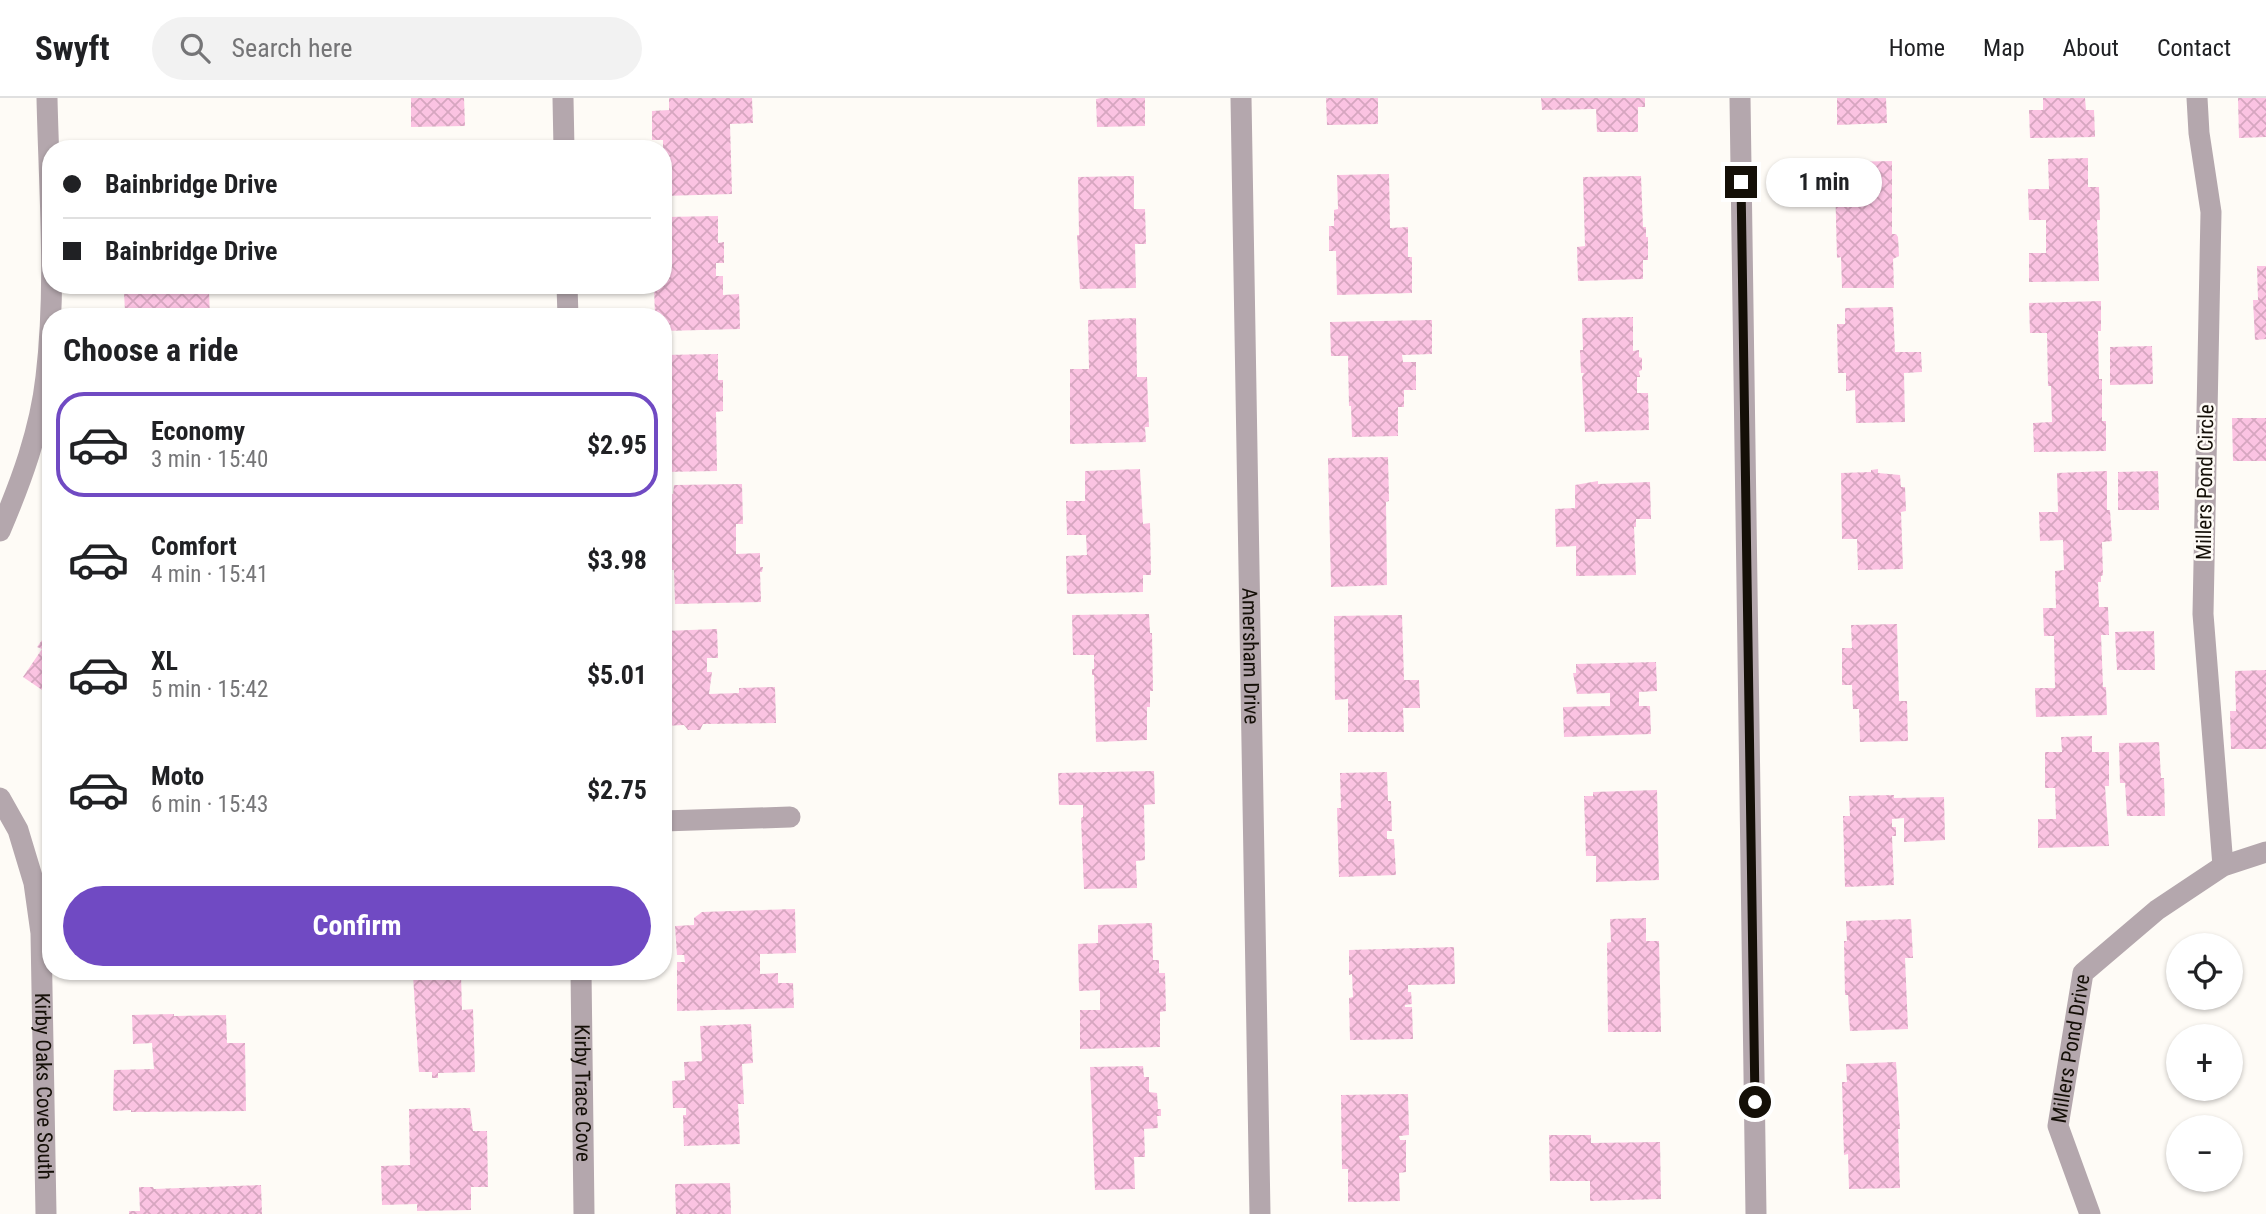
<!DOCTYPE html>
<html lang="en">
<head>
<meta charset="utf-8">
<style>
  body { margin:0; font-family:"Roboto Condensed",sans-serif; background:#f2f2f2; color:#202124; height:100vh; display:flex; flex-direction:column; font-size:26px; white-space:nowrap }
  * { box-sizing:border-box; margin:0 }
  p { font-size:23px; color:#757577 }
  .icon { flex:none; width:38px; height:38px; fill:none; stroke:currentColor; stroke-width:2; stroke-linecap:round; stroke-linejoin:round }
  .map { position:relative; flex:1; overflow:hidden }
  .details { position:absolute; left:42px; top:210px; width:630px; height:672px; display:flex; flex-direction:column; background:#fff; border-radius:28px; box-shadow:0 2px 5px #0004 }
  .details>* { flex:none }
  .top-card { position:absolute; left:42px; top:42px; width:630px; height:154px; border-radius:28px; box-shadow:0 2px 5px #0004; display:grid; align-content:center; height:154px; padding:0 21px; background:#fff }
  .controls { position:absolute; left:2166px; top:835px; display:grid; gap:14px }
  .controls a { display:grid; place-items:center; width:77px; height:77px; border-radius:50%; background:#fff; box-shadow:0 2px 5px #0004; font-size:35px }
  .end { position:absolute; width:32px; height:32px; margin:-16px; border:9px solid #140f07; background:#fff; box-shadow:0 0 0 4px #fff }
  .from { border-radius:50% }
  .bubble { position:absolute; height:49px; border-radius:24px; background:#fff; box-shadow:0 2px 5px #0004; font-size:23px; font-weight:700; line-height:49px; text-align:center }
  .top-card b { display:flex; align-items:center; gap:24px; height:66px; font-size:26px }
  .top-card b+b { border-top:2px solid #e0e0e0 }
  .top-card i { width:18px; height:18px; background:#202124 }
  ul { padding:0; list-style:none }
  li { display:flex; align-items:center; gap:21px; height:105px; margin:0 14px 10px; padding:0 7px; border:4px solid transparent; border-radius:28px }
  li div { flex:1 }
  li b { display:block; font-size:26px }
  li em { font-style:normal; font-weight:700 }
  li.selected { border-color:#704ac3 }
  li>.icon { width:63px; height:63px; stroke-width:1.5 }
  h2 { padding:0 21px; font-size:32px; line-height:84px }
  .action { display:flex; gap:14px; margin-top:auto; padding:14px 21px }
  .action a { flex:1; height:80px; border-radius:42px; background:#704ac3; color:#fff; font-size:28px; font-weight:700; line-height:80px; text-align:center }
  header { display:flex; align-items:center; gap:42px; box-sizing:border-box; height:98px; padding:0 35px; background:#fff; border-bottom:2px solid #e0e0e0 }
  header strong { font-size:33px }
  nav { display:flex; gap:38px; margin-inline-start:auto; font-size:24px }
  .search { width:490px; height:63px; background:#f2f2f2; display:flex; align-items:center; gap:18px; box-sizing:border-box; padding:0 24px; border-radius:38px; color:#757577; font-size:26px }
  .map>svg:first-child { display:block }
  .building { fill:url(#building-cross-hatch) }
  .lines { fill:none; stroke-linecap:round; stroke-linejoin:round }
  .street { stroke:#b4a7ad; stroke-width:21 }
  .route { stroke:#140f07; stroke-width:9 }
  .labels { text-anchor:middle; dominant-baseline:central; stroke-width:5; stroke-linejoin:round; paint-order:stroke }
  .street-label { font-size:21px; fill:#140f07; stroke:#fefbf6 }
</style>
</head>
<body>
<header>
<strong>Swyft</strong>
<div class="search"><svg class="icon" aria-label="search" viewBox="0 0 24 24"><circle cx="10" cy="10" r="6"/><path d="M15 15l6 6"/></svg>Search here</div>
<nav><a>Home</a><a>Map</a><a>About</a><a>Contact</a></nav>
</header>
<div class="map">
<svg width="2266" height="1116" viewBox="0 0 2266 1116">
  <defs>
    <pattern id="building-cross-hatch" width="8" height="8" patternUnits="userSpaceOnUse" patternTransform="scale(1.75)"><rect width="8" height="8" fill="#fbc3e2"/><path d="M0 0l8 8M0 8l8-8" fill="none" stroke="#d6a6c0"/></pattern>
  </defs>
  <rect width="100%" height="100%" fill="#fefbf6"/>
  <path class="building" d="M411 0H464L465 28 411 29Z
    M669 0H752L753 25 730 26 732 96 663 98V42H652V13L669 12Z
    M1101 0H1145V28L1097 29 1096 1Z
    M1326 0H1378V26L1327 27Z
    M1541 0H1645V9H1638V34H1597L1596 11 1542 12Z
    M1837 0H1886L1887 25 1837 27Z
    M2043 0H2085L2086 12H2094L2095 39 2030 40 2029 12H2043Z
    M2238 0H2266V39L2239 40Z
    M2088 60V89H2099L2100 122H2097L2099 183 2029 184V155H2046V122H2029L2028 91H2049L2048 61Z
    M1892 63V136H1896L1898 139 1899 158 1893 161 1894 190H1842L1841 159 1837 160 1835 82H1839V64Z
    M1389 76 1390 130 1408 129V159H1412V195L1337 197 1336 153H1329V128H1334V112L1338 111 1337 77Z
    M1134 78V111H1145L1146 146H1135L1136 190 1080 191 1077 137H1079L1078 79Z
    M1641 78 1643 129H1646V139H1648V162H1643V181L1578 183 1577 149 1585 148 1583 79Z
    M718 118V145L724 144V165H716V178H723V197L739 196 740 231 663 233V219H655L654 187H663V142H667V119Z
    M2257 168H2266V241L2255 242 2253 202H2258Z
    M209 193 210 219H118L117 214 125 213 124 194Z
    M2101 203V233H2098L2099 281H2102V323H2106V353L2034 354 2033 325 2052 324 2051 288H2048L2047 235H2030L2029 205Z
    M1893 209 1895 254H1921L1922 274 1904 275 1905 324 1856 325 1855 292 1846 293V275H1838L1837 226H1845V210Z
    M462 212V219H404V213Z
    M1633 219V253L1639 252V259L1642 260V272L1639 273 1640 279H1637V295H1648L1649 332 1585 334 1582 279 1584 275H1581L1580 252H1583L1582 220Z
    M1136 220 1137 279H1147L1149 329H1145L1146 344 1070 346V271H1089L1088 222Z
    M1432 222V256L1402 257 1403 264H1416V292H1404V309H1398V338L1352 339 1351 308H1349L1348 258H1331L1330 224Z
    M2152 248 2153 286 2110 287V249Z
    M718 256V282H723V313L716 314 717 373 663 374V257Z
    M2232 320H2266V363H2233Z
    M1388 359 1389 403 1386 404 1387 487 1331 489 1328 360Z
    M1140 371 1143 426 1150 425 1151 477H1143V494L1067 496 1066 458 1087 457 1086 437H1067L1066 403H1085V373Z
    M1878 371V375L1900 377 1901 389H1905L1906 413 1901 414 1903 471 1858 472 1857 441H1842L1841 375 1871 374V372Z
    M2107 373V412H2110L2112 443 2102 444 2103 477 2101 478V484H2098L2099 509H2108L2109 537H2101L2103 589H2106L2107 617 2036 619 2035 590H2055L2054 538H2044L2043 510H2056L2055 473 2064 472 2063 442 2040 443 2039 414H2058L2057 375Z
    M2158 373 2159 412H2118V374Z
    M1598 383V386L1650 384 1651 421H1636V429H1634L1636 477 1576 478V448L1556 449 1555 411 1575 410V387Z
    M742 386 743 426H736V456L760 455V469H763L762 474H760L761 504 675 506 674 472H663V443H669V424H663V396H673L674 387Z
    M51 516V598L23 579 42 551 37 549 50 531 43 526Z
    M1149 516 1150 535H1152L1153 593H1150V609H1147V642L1096 644 1094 577H1092V571H1094V557H1073L1072 517Z
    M1402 517 1404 582H1419L1420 610H1403L1404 634H1348V601L1335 602 1334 518Z
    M1897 526 1899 603H1907L1908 643 1860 644 1859 611H1853L1852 587H1842V550H1852L1851 527Z
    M717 531 718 560H707V574H712L709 596 739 595V590L775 589 776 625 703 626 700 632H688L684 627 663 628V533Z
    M2154 533 2155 572H2117L2115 534Z
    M1656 564 1657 593 1639 594V608H1650L1651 636 1564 639 1563 609 1610 608V595L1577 596 1573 575H1576V566Z
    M2266 572V651H2231L2230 613H2236L2235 573Z
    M2092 638V654H2109V688H2105L2109 748 2038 750V721H2056L2055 690H2045V654H2062L2061 639Z
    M2159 644 2161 680H2164L2165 718H2127L2125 685H2120L2119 645Z
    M1154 673 1155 706 1144 707 1145 762 1136 763 1137 790 1084 791 1081 720 1083 719V707H1059L1058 675Z
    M1387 674 1388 703H1391L1392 733H1387V741H1394L1396 777 1339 779 1337 710H1341L1340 675Z
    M1657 692 1659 782 1596 784V758H1586L1584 698H1593V694Z
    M1894 697V700L1944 699 1945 742 1904 744V720L1892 721V729H1896V738H1892L1894 787 1845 789 1843 718H1850L1849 698Z
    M795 811 796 855 760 856V876L778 875V885H793L794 910 677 913V864H685L684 857H677L675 828 694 827V820L702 814Z
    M1646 820V843H1659L1661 934H1608L1607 845 1611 844 1610 821Z
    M1911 821 1913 860H1905L1908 931 1850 933 1848 897H1845L1844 843H1847L1846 823Z
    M1152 825 1153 862H1159V875H1165L1166 913 1160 914V949L1080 951V912H1100V892L1079 893 1078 846 1098 845V827Z
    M1454 849 1455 886 1408 887V894H1411L1412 906 1405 907V909H1412L1413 941 1350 942 1349 900 1353 899 1352 876 1349 877V852Z
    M134 873H168V875L133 881Z
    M461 876 462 912 473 911 475 974 438 975V980H432V974H419L413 877Z
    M174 916V918L226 917 227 945H245L246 1013 131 1014V1012L113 1013 114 972 154 971 152 945 133 946 132 917Z
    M751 926 753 965 742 966 744 1006H738L740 1046 684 1048 683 1017H686V1010H673L672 983 685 982 684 964 702 963 700 928Z
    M1896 964 1900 1031H1898L1900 1090 1849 1091 1848 1056 1844 1057 1842 984H1847L1846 966Z
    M1143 968 1144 979H1149V994L1157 995 1158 1011H1161V1018H1157L1158 1030 1144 1031 1145 1059H1134L1135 1091 1095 1092 1090 969Z
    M1408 996 1409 1037 1399 1038 1400 1042H1406V1074L1399 1075 1400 1103 1348 1104V1071H1342L1341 997Z
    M470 1010 473 1033H487L488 1089H471V1112L417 1113V1106L382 1107 381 1068 410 1067 409 1011Z
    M1549 1037H1591V1045L1660 1044 1661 1101 1590 1103V1083H1550Z
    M730 1085 731 1116H676L675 1086Z
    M261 1087 262 1116H129V1113H140L139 1089H153L154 1091Z"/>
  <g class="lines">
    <g class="street">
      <path d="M563 0 564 51"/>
      <path id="s1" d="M1241 0 1260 1116"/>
      <path d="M1740 0 1756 1116"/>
      <path d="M2197 0 2199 35 2211 114 2203 516 2223 768"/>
      <path d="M567 187 568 219"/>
      <path d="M0 433C21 384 40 333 46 279 57 187 49 92 47 0"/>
      <path id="s2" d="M0 700 18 732 34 785 41 835 46 1116"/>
      <path d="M663 723 790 719"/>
      <path id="s3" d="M581 873 584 1116"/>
      <path id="s4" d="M2090 1116 2058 1028 2083 875 2157 812 2223 768 2266 754"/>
    </g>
  </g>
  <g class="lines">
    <path class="route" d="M1741 84 1755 1004"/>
  </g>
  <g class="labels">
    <g class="street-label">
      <text transform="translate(2205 384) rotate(-89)">Millers Pond Circle</text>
      <text stroke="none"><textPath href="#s1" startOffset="558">Amersham Drive</textPath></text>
      <text stroke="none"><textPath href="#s4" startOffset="172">Millers Pond Drive</textPath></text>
      <text stroke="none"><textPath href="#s2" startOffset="296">Kirby Oaks Cove South</textPath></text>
      <text stroke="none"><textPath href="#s3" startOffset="122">Kirby Trace Cove</textPath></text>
    </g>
  </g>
</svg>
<div class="controls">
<a><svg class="icon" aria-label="locate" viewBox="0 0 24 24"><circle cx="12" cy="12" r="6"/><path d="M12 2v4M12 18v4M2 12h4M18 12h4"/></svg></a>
<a>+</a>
<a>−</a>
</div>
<i class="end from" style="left:1755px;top:1004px"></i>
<i class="end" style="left:1741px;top:84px"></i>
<div class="bubble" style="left:1766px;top:60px;width:116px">1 min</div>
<div class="top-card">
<b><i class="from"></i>Bainbridge Drive</b>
<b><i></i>Bainbridge Drive</b>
</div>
<section class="details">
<h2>Choose a ride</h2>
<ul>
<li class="selected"><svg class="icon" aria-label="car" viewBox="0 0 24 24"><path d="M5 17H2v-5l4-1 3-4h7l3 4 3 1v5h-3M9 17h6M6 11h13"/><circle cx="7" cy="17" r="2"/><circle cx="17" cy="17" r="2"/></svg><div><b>Economy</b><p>3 min · 15:40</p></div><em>$2.95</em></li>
<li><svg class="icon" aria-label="car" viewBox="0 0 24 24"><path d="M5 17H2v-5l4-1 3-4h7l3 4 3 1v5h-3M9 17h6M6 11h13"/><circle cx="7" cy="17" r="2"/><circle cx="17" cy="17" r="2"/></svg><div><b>Comfort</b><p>4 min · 15:41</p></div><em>$3.98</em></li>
<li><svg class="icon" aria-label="car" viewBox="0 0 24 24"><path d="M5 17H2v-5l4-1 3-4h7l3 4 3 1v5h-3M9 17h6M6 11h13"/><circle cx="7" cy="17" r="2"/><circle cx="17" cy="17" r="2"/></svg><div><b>XL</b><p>5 min · 15:42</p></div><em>$5.01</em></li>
<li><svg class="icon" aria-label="car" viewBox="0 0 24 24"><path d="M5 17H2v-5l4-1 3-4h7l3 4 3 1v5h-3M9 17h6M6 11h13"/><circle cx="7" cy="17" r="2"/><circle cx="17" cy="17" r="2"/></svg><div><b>Moto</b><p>6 min · 15:43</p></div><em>$2.75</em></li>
</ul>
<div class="action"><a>Confirm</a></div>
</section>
</div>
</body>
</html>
